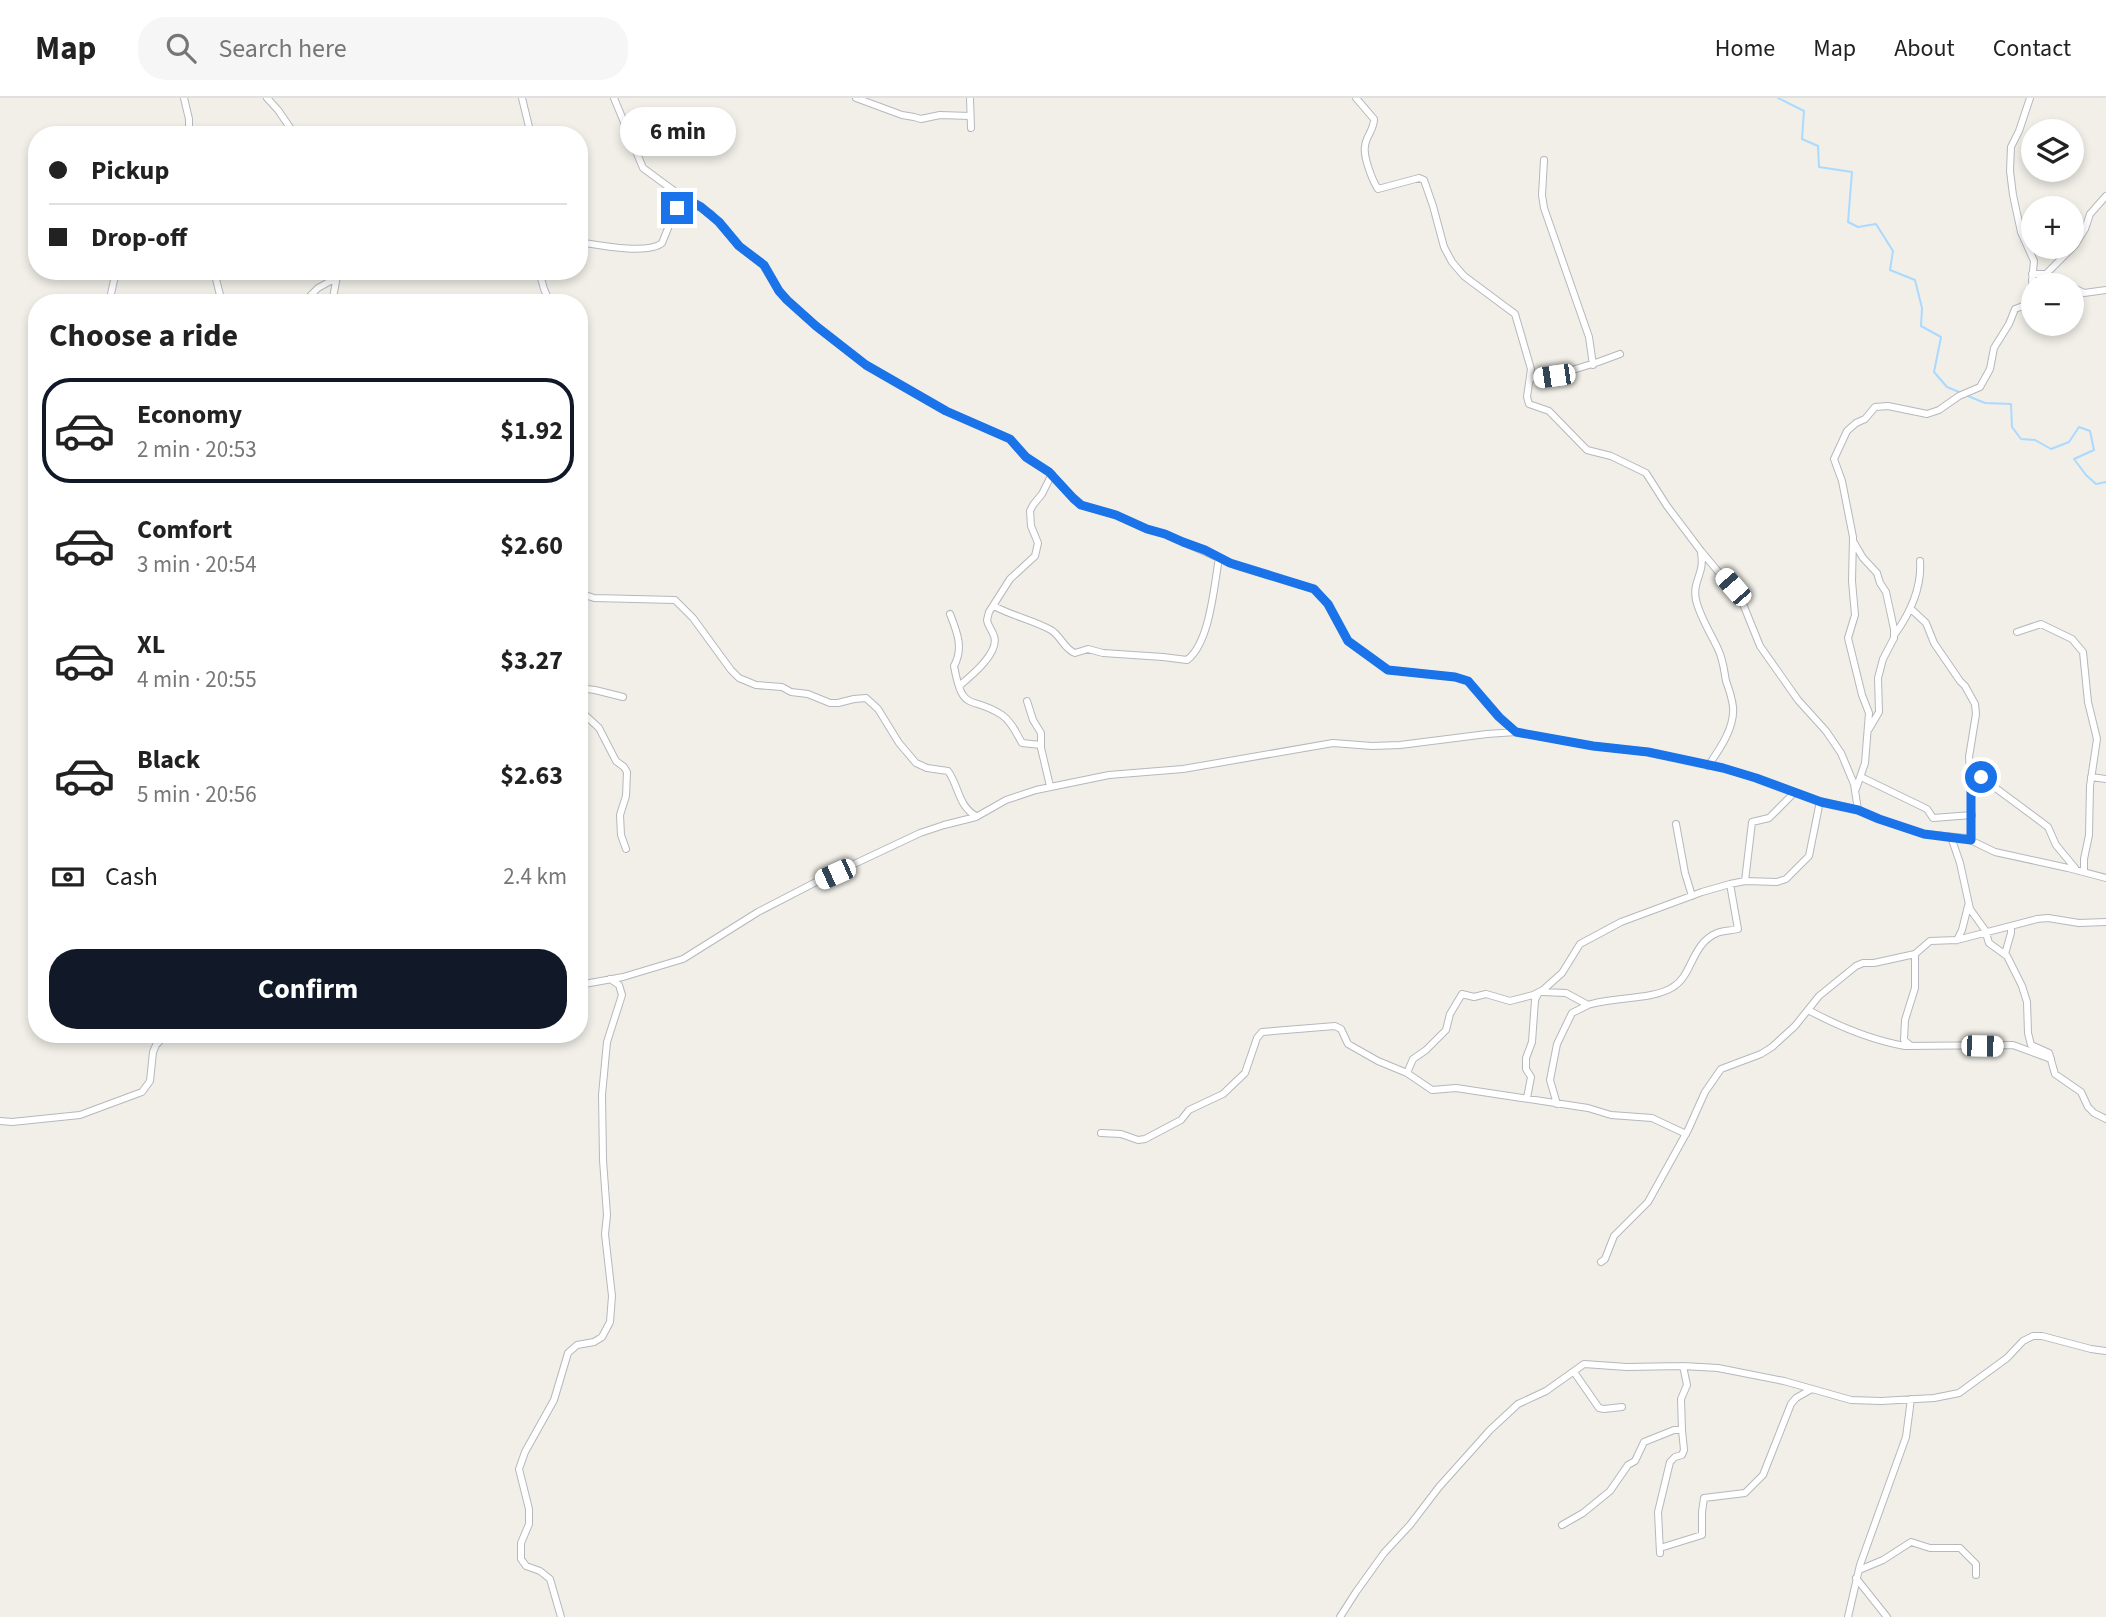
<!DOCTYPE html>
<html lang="en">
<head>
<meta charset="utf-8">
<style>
  body { margin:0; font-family:"Source Sans 3",sans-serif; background:#f6f6f6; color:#222; height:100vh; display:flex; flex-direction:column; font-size:26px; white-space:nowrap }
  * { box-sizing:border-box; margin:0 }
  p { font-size:23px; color:#767676 }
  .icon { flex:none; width:38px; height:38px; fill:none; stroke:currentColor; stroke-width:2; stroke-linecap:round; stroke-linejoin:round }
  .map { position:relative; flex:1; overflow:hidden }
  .side { position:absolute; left:28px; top:196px; width:560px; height:749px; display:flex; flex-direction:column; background:#fff; border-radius:28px; box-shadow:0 4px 10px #0003 }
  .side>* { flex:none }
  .top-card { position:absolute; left:28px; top:28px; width:560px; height:154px; border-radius:28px; box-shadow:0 4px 10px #0003; display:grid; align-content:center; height:154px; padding:0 21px; background:#fff }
  .buttons { position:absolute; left:2021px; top:21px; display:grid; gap:14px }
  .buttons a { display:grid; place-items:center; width:63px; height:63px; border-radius:50%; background:#fff; box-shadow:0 4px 10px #0003; font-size:35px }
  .end { position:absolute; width:32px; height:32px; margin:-16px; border:9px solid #1a73e8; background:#fff; box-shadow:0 0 0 4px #fff }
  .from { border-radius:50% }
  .bubble { position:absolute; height:49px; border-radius:24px; background:#fff; box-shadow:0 4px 10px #0003; font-size:23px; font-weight:700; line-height:49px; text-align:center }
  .car { position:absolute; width:21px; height:42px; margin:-21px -10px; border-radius:9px; box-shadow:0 0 5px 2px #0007; background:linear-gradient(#fff 24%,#345 0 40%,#fff 0 76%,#345 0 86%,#fff 0) }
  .top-card b { display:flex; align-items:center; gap:24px; height:66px; font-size:26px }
  .top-card b+b { border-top:2px solid #e0e0e0 }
  .top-card i { width:18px; height:18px; background:#222 }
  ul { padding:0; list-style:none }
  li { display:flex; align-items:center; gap:21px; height:105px; margin:0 14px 10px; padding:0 7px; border:4px solid transparent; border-radius:28px }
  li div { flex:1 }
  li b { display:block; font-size:26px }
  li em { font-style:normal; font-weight:700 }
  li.selected { border-color:#111827 }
  li>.icon { width:63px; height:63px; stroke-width:1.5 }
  h2 { padding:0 21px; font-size:32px; line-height:84px }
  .pay { display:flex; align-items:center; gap:18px; height:77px; padding:0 21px; font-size:26px }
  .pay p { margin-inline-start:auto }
  .action { display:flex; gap:14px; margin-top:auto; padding:14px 21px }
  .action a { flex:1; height:80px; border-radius:28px; background:#111827; color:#fff; font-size:28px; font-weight:700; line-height:80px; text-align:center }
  header { display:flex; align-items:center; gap:42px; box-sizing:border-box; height:98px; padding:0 35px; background:#fff; border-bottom:2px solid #e0e0e0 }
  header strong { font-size:33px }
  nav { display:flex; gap:38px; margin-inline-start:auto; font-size:24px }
  .search { width:490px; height:63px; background:#f6f6f6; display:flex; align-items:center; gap:18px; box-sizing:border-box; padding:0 24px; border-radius:28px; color:#767676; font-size:26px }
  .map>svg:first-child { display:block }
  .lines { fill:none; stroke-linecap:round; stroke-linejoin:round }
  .stream { stroke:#aadaff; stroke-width:2 }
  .minor-casing { stroke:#b5b8bc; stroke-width:8 }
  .minor { stroke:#fff; stroke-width:6 }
  .route { stroke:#1a73e8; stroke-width:9 }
</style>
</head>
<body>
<header>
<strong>Map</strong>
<div class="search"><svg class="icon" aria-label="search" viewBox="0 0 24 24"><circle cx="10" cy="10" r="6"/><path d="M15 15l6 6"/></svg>Search here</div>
<nav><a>Home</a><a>Map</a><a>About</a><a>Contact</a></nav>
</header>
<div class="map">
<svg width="2106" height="1519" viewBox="0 0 2106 1519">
  <rect width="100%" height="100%" fill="#f1efe8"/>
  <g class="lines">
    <path class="stream" d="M1778 0 1804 13 1802 41 1818 48 1819 69 1852 74 1848 124 1858 129 1876 126 1893 153 1890 172 1915 182 1922 210 1921 228 1941 239 1934 274 1947 289 1959 294
      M1968 298 1985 305 2011 306 2012 329 2021 341 2035 342 2051 351 2069 344 2079 329 2090 333 2094 352 2074 361 2086 377 2096 386 2106 384"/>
    <defs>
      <path id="minor" d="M184 0 189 21V37
        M267 0 278 12 295 37
        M522 0 531 37
        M614 0 643 70 681 98 711 116 739 148 763 167 779 193 787 202 816 228 866 267 946 313 1010 341 1026 360 1049 374 1075 402 1081 407 1116 417 1147 431 1165 436 1237 468 1314 491 1327 505 1348 543 1388 572 1455 579 1468 583 1499 619 1516 634 1593 648 1648 654 1723 670 1756 680 1820 703 1858 712 1879 721 1924 736 1966 740 1995 754 2068 770 2106 780
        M856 0 902 17 914 19 921 21 940 17 970 18
        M970 0 971 30
        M1356 0 1374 21C1374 32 1366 38 1365 48 1363 58 1372 82 1378 91L1419 80 1424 82 1433 108 1444 149 1452 164 1464 178 1515 216 1531 271 1527 299 1529 306 1549 313 1587 352 1611 358 1646 375 1667 408 1701 453 1741 501 1760 548 1798 602 1826 633 1841 655 1854 686 1858 712
        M2030 0 2019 33 2011 49 2010 73 2013 97 2021 134 2034 163 2032 183 2034 192
        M1544 62 1542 97 1544 110 1589 239 1593 267
        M579 144C598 147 648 157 662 145L681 98
        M214 173 222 205
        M539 173 544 191 550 205
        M2032 176H2046L2069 187
        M2046 176 2075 147 2085 131 2090 116 2106 98
        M2072 189 2084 195 2106 192
        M109 205 116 173
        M303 205 318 190 336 180
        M332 205 338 173
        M1530 281C1561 276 1590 268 1620 256
        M579 415V459
        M1853 443 1863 460 1877 475 1880 485 1886 494 1894 531V540L1883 561 1878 580 1879 614 1869 631
        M1701 455C1705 477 1692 482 1696 502 1700 519 1711 536 1718 551 1723 561 1724 572 1726 583 1729 591 1732 600 1733 609 1735 630 1719 652 1708 668
        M579 495 594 500 675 502 693 520 731 572 739 580 756 587 782 589 791 594 808 596 830 605H838L854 601 866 600 878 611 899 645 916 665 927 670 948 673C959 688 958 708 976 718
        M994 508C1012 518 1033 522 1051 532 1061 538 1064 551 1075 555L1088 551 1103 555 1163 559 1187 562C1210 545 1214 488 1219 460
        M1911 511 1926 525 1934 545 1960 583 1965 588 1975 606 1976 616 1969 659 1970 671 2048 729 2056 747 2075 770
        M950 516C957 534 964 550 954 568 963 617 970 596 1002 617 1012 624 1016 635 1022 645L1041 647
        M2017 534 2041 526 2072 541 2083 554 2088 604 2097 641 2090 688 2089 737 2084 761V774
        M1895 536C1910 515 1922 491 1920 463
        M959 588C970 579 1000 555 994 538 992 532 988 528 987 522L989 514 1010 481 1035 458 1038 445 1031 428 1030 413 1033 407 1042 396 1052 376
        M579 590 595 592 623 599
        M1027 603 1033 622 1041 635V650L1050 688
        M579 615 585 617 599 630 616 663 624 669 627 674 626 698 620 717 621 737 626 751
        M1861 679 1927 711 1933 720 1972 717
        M2091 679 2106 681
        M1856 691 1865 665 1869 615 1862 597 1848 540 1855 517 1852 483 1853 439 1842 383 1834 361 1847 333 1856 325 1865 321 1875 309 1888 308 1927 316 1939 312 1959 298 1980 289 1990 271 1994 250 2009 226 2015 211 2034 204
        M1676 726 1685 775 1692 798
        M1951 739 1960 765 1970 811 1985 832 1989 845 2007 858 2022 888 2027 904 2028 935 2031 947 2049 955 2055 976 2081 994 2088 1009 2094 1015 2106 1021
        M1971 742V684L1974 681 1981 679
        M1745 783 1752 724 1769 720 1794 695
        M1957 842 1962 832 1968 808
        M2005 856 2011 835V829
        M579 887 623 879 683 861 758 814 816 784 920 735 944 727 976 719 1006 702 1036 692 1109 677 1183 671 1333 645 1372 648 1400 647 1487 636 1516 634
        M1542 894 1566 895 1588 907C1612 899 1653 902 1673 889 1693 877 1691 846 1717 835 1723 832 1731 833 1738 831L1730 786
        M1808 912C1838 928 1871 942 1905 948L2013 947 2051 961
        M1910 947 1904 942 1905 922 1915 890V856
        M1407 975 1413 961 1426 952 1446 932 1450 916 1462 896 1474 899 1486 896 1510 903 1533 897 1543 892 1562 875 1580 846 1621 824 1702 794 1730 786 1745 783 1777 784 1786 781 1809 758 1820 703
        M1527 1000 1531 979 1526 971V960L1532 944 1535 902 1538 896
        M1557 1006 1550 982 1557 946 1572 915 1588 907
        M0 1023 12 1024 80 1017 142 994 150 983 153 954 156 947 166 936
        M1101 1035 1121 1036 1138 1042 1145 1041 1181 1022 1189 1012 1223 996 1245 975 1257 940 1262 934 1335 928 1341 931 1348 946 1378 963 1407 975 1432 992 1456 990 1588 1010 1611 1017 1652 1020 1686 1036
        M1601 1164 1605 1161 1614 1138 1648 1104 1688 1032 1705 994 1721 971 1761 956 1772 949 1795 928 1819 898 1856 868 1863 865H1874L1915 856 1930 843 1957 842 2037 821 2048 820 2079 825 2106 824
        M1574 1274 1599 1310 1604 1311 1622 1309
        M1562 1427 1583 1415 1610 1393 1628 1367 1635 1363 1644 1344 1674 1332H1682
        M1660 1450 1702 1437V1414L1704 1400 1745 1395 1763 1377 1791 1306 1796 1300 1810 1292
        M1660 1455 1658 1414 1670 1364 1675 1359 1682 1357 1684 1352 1682 1332 1681 1301 1687 1287 1683 1268
        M1859 1472 1883 1462 1911 1444 1930 1450H1960L1976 1466V1477
        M1856 1480 1887 1519
        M561 1519 550 1481 540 1473 526 1468 521 1461V1445L529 1426V1411L519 1371 525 1354 554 1302 568 1255 577 1247 594 1244 602 1239 610 1224 612 1198 605 1136 607 1117 603 1062 602 997 607 944 622 897 619 887 610 881
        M1340 1519 1356 1494 1384 1455 1410 1427 1439 1389 1490 1332 1518 1306 1546 1293 1584 1266 1627 1269 1683 1268 1718 1270 1784 1283 1851 1302 1881 1303 1934 1300 1959 1295 2007 1260 2023 1243 2033 1238H2042L2091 1251 2106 1253
        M1848 1519 1860 1467 1906 1339 1911 1301"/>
    </defs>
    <use href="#minor" class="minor-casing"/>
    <use href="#minor" class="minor"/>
  </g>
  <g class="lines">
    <path class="route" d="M677 110 681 98 701 109 719 124 739 148 764 167 779 193 787 202 816 228 866 267 946 313 1010 341 1026 359 1049 374 1073 400 1081 407 1116 417 1147 431 1165 436 1183 444 1205 452 1230 465 1314 491 1328 506 1348 543 1388 572 1455 579 1468 583 1499 619 1516 634 1593 648 1648 654 1723 670 1756 680 1821 704 1858 712 1879 721 1924 736 1971 742V684L1974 681 1981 679"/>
  </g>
</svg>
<div class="buttons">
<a><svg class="icon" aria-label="layers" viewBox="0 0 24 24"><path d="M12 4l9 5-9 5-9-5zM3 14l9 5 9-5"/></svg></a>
<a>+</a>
<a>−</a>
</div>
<i class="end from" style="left:1981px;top:679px"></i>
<i class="end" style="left:677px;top:110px"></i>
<div class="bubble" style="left:620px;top:9px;width:116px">6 min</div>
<i class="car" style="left:1554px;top:278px;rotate:262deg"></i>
<i class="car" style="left:1733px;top:489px;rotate:319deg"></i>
<i class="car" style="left:835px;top:776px;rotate:246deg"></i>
<i class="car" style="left:1982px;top:948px;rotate:91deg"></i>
<div class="top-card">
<b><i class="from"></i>Pickup</b>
<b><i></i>Drop-off</b>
</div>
<section class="side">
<h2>Choose a ride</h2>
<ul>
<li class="selected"><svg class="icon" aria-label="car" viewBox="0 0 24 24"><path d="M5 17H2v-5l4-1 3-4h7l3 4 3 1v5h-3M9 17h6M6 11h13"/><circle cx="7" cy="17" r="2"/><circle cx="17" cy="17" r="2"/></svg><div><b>Economy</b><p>2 min · 20:53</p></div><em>$1.92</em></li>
<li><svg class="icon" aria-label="car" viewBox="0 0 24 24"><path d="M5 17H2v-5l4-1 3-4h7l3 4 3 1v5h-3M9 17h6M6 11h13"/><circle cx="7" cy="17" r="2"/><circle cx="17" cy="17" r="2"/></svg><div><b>Comfort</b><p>3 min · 20:54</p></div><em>$2.60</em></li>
<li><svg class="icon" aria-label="car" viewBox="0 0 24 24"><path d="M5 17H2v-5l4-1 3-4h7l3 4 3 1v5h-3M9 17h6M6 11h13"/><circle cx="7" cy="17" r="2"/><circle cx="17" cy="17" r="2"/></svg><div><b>XL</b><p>4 min · 20:55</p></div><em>$3.27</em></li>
<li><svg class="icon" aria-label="car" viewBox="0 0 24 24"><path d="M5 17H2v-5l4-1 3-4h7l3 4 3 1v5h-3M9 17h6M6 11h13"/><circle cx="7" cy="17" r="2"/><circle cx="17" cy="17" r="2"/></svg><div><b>Black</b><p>5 min · 20:56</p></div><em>$2.63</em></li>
</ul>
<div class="pay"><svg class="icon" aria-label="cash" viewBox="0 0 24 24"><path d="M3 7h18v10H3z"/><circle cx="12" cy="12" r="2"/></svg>Cash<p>2.4 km</p></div>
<div class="action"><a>Confirm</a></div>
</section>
</div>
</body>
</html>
